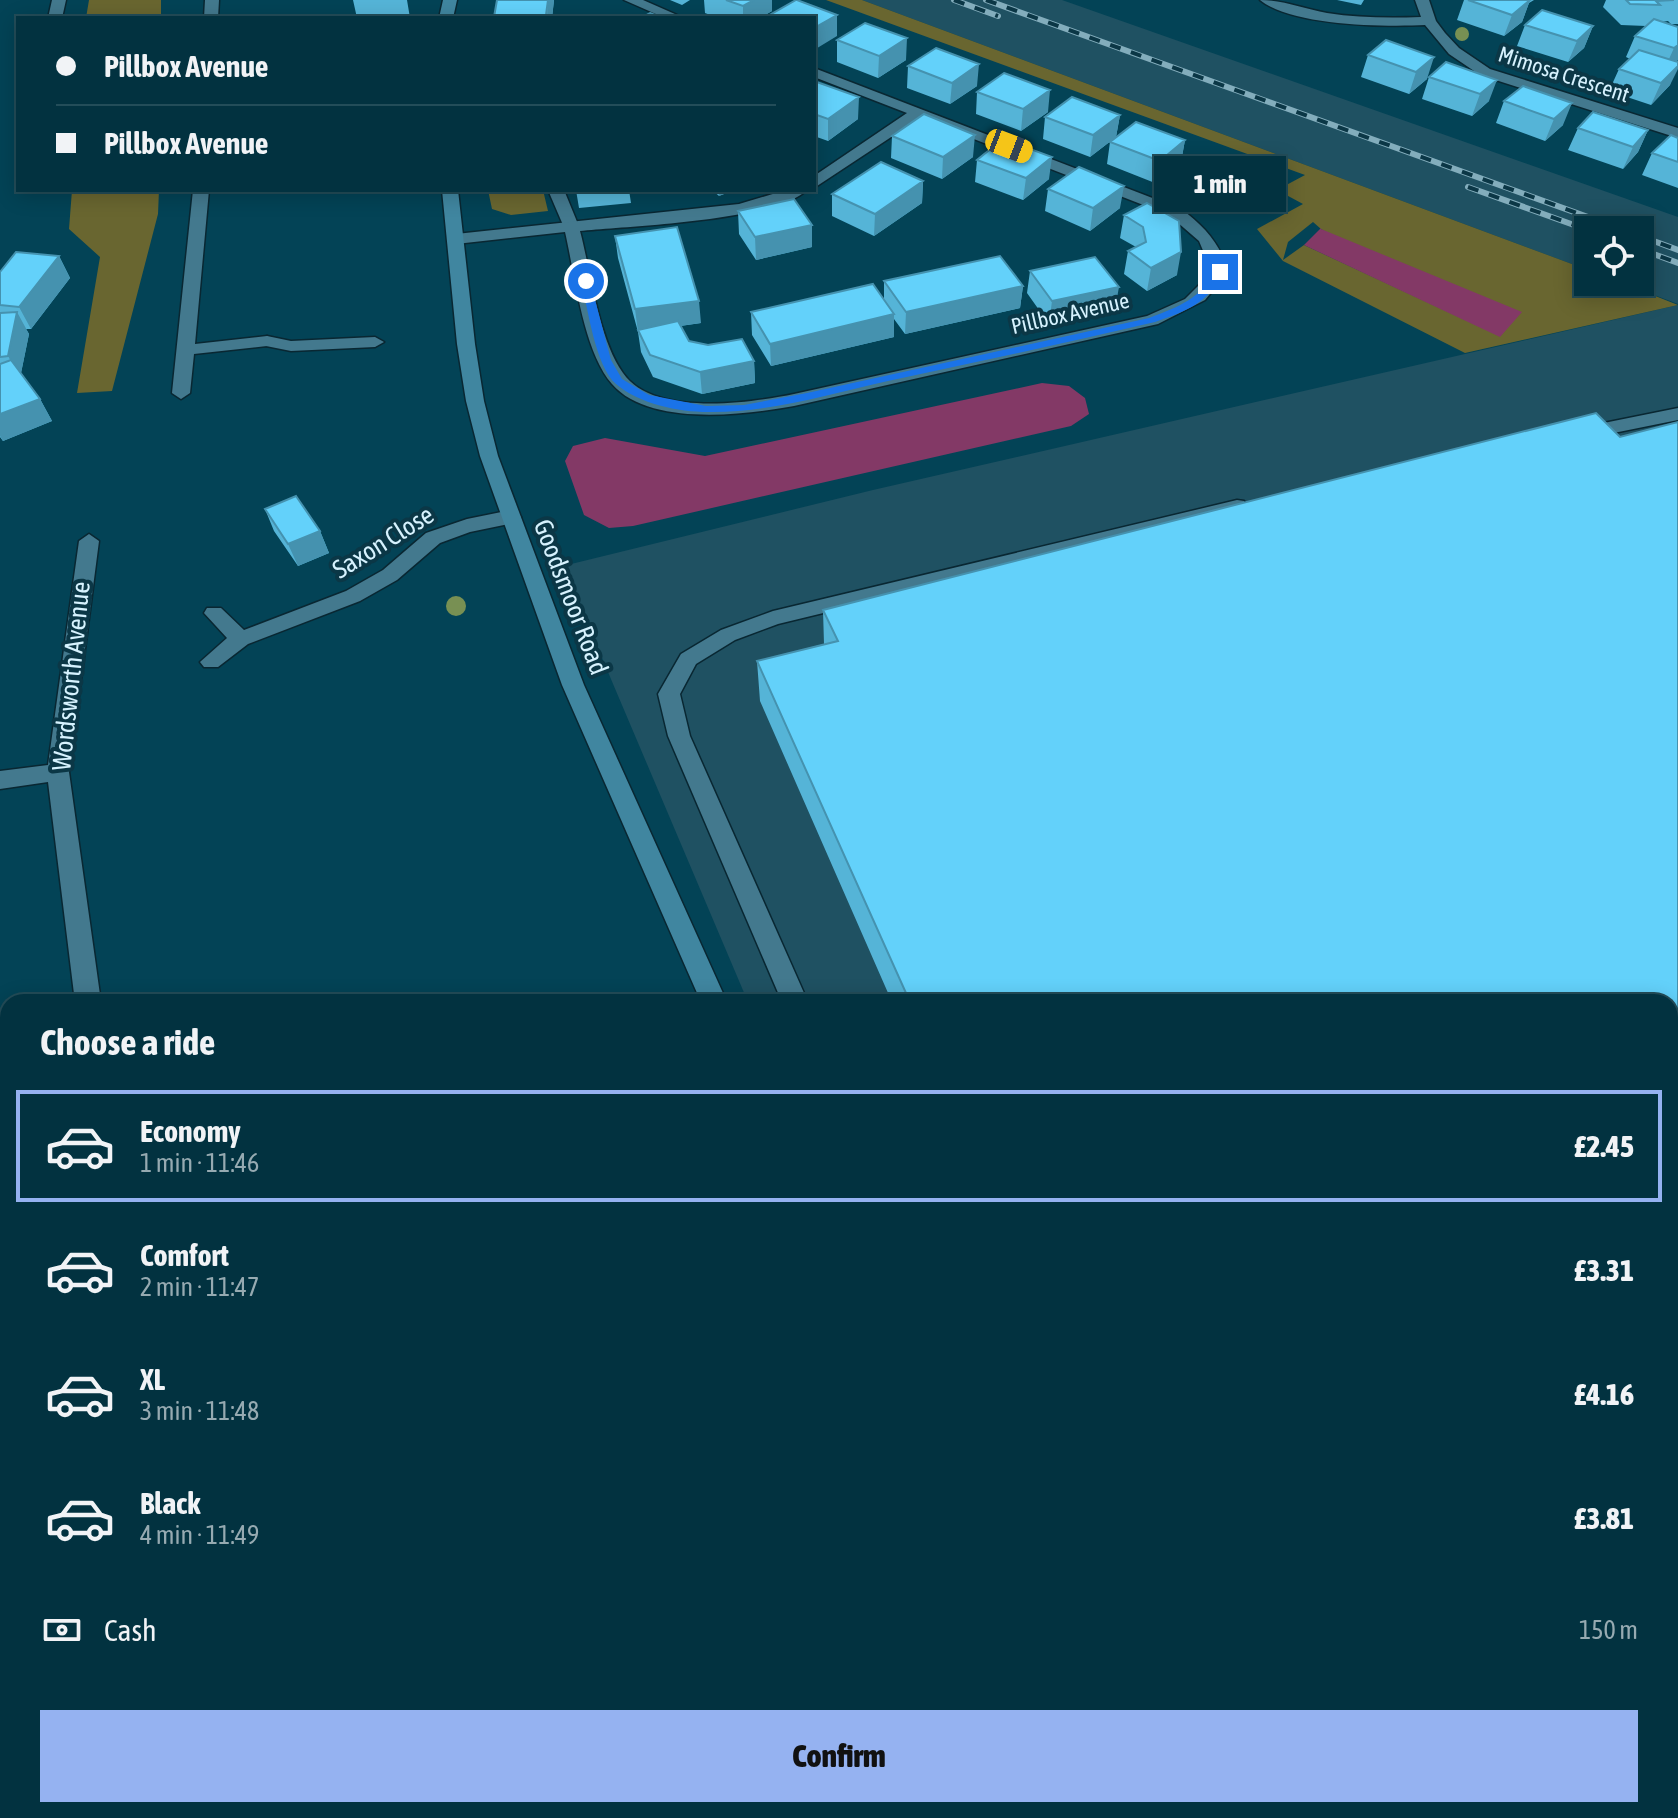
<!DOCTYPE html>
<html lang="en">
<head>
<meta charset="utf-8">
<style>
  body { margin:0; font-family:"Asap Condensed",sans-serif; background:#0c3a47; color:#f1f3f6; height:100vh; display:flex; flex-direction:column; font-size:30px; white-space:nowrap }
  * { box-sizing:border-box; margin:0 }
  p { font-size:26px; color:#96aab1 }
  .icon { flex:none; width:44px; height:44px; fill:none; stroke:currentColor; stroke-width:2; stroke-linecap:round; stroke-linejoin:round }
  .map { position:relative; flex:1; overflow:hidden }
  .side { position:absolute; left:0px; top:994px; width:1678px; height:824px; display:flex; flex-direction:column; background:#023240; border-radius:24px 24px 0 0; box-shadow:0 4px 20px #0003,0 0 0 2px #234d59 }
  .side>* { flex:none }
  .hud { position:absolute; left:16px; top:16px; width:800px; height:176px; border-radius:0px; box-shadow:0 4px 20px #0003,0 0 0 2px #234d59; display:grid; align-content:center; height:176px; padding:0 40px; background:#023240 }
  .controls { position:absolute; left:1574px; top:216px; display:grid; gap:16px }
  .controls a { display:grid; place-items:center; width:80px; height:80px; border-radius:0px; background:#023240; box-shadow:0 4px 20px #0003,0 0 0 2px #234d59; font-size:40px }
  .end { position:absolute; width:36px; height:36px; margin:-18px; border:10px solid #1a73e8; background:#fff; box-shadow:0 0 0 4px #fff }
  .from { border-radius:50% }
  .bubble { position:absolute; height:56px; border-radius:0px; background:#023240; box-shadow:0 4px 20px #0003,0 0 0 2px #234d59; font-size:26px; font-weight:800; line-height:56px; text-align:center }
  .car { position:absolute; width:24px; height:48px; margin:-24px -12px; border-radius:10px; box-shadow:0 0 6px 2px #0007; background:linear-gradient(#f5c518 24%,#345 0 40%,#f5c518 0 76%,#345 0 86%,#f5c518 0) }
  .hud b { display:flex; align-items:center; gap:28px; height:76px; font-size:30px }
  .hud b+b { border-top:2px solid #234d59 }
  .hud i { width:20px; height:20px; background:#f1f3f6 }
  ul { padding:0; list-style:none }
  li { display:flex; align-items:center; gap:24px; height:112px; margin:0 16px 12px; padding:0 24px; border:4px solid transparent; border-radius:0px }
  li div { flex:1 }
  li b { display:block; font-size:30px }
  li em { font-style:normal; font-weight:800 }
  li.current { border-color:#95b2f1 }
  li>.icon { width:72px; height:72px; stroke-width:1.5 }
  h2 { padding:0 40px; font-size:36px; line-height:96px }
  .pay { display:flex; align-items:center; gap:20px; height:88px; padding:0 40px; font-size:30px }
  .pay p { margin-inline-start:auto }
  .button { display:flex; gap:16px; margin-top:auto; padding:16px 40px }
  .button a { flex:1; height:92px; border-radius:0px; background:#95b2f1; color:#111; font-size:32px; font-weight:800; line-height:92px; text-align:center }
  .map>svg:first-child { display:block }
  .built { fill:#1f5162 }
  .green { fill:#696630; fill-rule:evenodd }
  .water { fill:#833966 }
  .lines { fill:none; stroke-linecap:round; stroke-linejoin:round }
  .lane-casing { stroke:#092732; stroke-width:3 }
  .street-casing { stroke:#092732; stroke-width:3 }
  .secondary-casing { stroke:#092732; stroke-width:3 }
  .lane { fill:#43798e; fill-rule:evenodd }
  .street { fill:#43798e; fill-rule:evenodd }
  .secondary { fill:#4086a0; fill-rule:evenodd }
  .rail-casing { stroke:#83adbc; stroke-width:6 }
  .rail { stroke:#0b3746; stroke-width:4; stroke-dasharray:11; stroke-linecap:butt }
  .tree { fill:#789053 }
  .wall { fill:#55b4d7 }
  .shaded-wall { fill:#4592af }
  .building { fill:#63d1fa; stroke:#4592af; stroke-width:2 }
  .route { fill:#1a73e8 }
  .labels { text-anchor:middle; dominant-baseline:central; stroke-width:8; stroke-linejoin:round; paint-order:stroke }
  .far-street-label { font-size:22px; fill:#d6f2fe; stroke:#0b3746 }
  .street-label { font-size:26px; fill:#d6f2fe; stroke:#0b3746 }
</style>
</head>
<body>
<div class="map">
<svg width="1678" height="1818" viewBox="0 0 1678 1818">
  <rect width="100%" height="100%" fill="#034356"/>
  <path class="built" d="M862 0H1062L1678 217V304L1620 282H1640V230H1588V270Z
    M1678 305V1818H1050L1047 1810H1670V1002H748L563 566 873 490Z"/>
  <path class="green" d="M89 0H161V18H86Z
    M826 0H862L1588 270V282H1620L1678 305 1465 353 1283 261 1257 229 1303 204 1277 190 1305 175ZM1313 222 1321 229 1500 336 1304 245 1283 260 1288 242Z
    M72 190H159L158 214 112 391 77 393 100 257 69 229Z
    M488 190H543L548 211 511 215 492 209Z"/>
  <path class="water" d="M1321 228V229L1522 312 1500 337 1304 245Z
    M1042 383 1069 386 1085 398 1089 414 1071 426 633 526 609 528 584 515 565 461 573 446 605 438 705 456Z"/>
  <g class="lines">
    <defs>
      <path id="lane" d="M548 190H564L580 229 578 232H566Z
        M267 336 291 341 375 337 384 342 375 347 291 351 261 345 258 341Z
        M1678 408V420L1579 440 1570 434 1579 428Z
        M1237 500 1244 501 1247 506 1244 511 778 624 735 640 696 664 680 694 690 736 808 1002H782L668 736 658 694 681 654 721 630 773 611Z
        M1086 1810H1120L1123 1818H1089Z"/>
      <path id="street" d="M52 0H66L62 18H48Z
        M205 0H219L218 18H204Z
        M624 0H643L684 18H665Z
        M1260 0C1284 0 1304 9 1327 13 1358 18 1390 18 1421 17L1415 0H1429L1436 21 1445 33 1459 48 1490 69 1678 128V138L1480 75 1449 54 1425 25C1385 27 1292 26 1260 0Z
        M814 68 1181 209C1204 226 1221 244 1228 272L1205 300 1158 324 794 406C745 415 649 427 612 384 583 351 575 275 565 232L456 244 448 239 456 234 739 204 786 190H807C775 221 629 226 580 231 591 272 598 338 623 373 653 417 750 403 794 394L1147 316 1185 299 1212 272 1199 241 1169 215 920 118 814 188V176L907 113 814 77Z
        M193 190H209L195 344 267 336 276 341 267 346 194 354 190 393 181 399 172 393Z
        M511 510 521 517 518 522 470 532 440 543 397 580 360 601 248 644 218 667H204L200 662 227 638 204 613 207 608H221L244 630 346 591 383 570 426 533 467 519Z
        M89 534 99 541 69 772 101 1002H75L48 782 0 789V771L48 765 79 541Z
        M8 1338V1368L0 1371V1341Z"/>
      <path id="secondary" d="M443 0H457L453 18H439Z
        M442 190H458L475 344 484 401 498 456 584 685 727 1002H701L562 685 480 456 466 401 457 344Z
        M171 1810H205L206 1818H172Z"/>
    </defs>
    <use href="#lane" class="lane-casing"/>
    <use href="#street" class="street-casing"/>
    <use href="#secondary" class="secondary-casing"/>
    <use href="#lane" class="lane"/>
    <use href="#street" class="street"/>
    <use href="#secondary" class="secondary"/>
    <defs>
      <path id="rail" d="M954 0 998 16
        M986 0 1624 230
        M1468 187 1588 230
        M1640 236 1678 250
        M1640 249 1678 263"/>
    </defs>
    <use href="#rail" class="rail-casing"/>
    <use href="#rail" class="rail"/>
  </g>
  <g class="tree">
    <circle cx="1462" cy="34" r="7"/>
    <circle cx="456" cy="606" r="10"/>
  </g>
  <path class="wall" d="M353 0H407L410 18H357Z
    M497 0H554L552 18H494Z
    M670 0H690L682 5Z
    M704 0H772V11L760 18H718L705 13Z
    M1337 0H1364L1361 5Z
    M1464 0H1534L1529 3 1522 22 1504 36 1457 20Z
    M1606 0H1678V24H1671L1668 21 1661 22 1678 27V60L1676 61 1670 85 1651 105 1609 91 1619 69 1630 59 1626 57 1635 36 1646 26 1621 25 1603 7Z
    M1525 25 1593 26 1584 48 1568 62 1517 46Z
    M837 40 906 60 878 78 837 62Z
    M1386 40 1427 79 1409 94 1361 77 1368 55Z
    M1446 62 1489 101 1472 116 1422 99 1429 77Z
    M908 66 977 86 950 104 907 88Z
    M814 81 858 119 828 141 814 136Z
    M1523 86 1563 125 1545 141 1496 123 1504 101Z
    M977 92 1048 112 1021 131 976 114Z
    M1120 115 1116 137 1090 157 1043 139 1045 117Z
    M1578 128 1648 130 1638 152 1623 169 1568 150Z
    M892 136 973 157 942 179 891 158Z
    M1678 138V188L1642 175 1652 153Z
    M1185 140 1181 162 1155 183 1107 164 1110 142Z
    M977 160 1049 179 1023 200 975 182Z
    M923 181 922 203 874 236 832 216V194Z
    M1048 189 1120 208 1090 231 1045 211Z
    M576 190H629L631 203 579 208Z
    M712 190H734L719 196Z
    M1147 203 1177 275 1147 291 1124 274 1128 251 1136 247 1120 238 1124 215Z
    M738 211 812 225V247L756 260 739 234Z
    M615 236 701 323 680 326 689 341 754 361 755 383 702 394 653 377 641 352 638 332 618 258Z
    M59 256 70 278 31 329H26L29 334 21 373 40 399 52 421 3 441 0 437V272Z
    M1030 271 1115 309 1049 324 1027 293Z
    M884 281 1023 286 1020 308 905 334 894 319V337L771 366 752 335 751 312 884 300Z
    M1596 413 1620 437 1678 422V1818H1237L1234 1810H1670V1002H892L760 701 757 661 824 644 823 610Z
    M265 509 320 531 329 553 298 566 274 531Z"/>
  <path class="shaded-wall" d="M548 0H554L552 18H547Z
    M754 0H772V11L760 18H743V6Z
    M1530 0 1522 22 1504 36 1512 15Z
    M837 15V36L814 50V28Z
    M1593 26 1584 48 1568 62 1577 41Z
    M907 38 906 60 878 78 879 56Z
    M1678 45V60L1664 70 1674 48Z
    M1434 57 1427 79 1409 94 1416 72Z
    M979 64 977 86 950 104 952 83Z
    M1678 66V69L1670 85 1651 105 1661 83Z
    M1497 80 1489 101 1472 116 1480 94Z
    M1050 90 1048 112 1021 131 1023 109Z
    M859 97 858 119 828 141V119Z
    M1572 103 1563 125 1545 141 1554 119Z
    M1120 115 1116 137 1090 157 1093 135Z
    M1648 130 1638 152 1623 169 1633 147Z
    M975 135 973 157 942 179 943 157Z
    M1185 140 1181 162 1155 183 1160 161Z
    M1052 157 1049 179 1023 200 1026 178Z
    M923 181 922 203 874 236 875 214Z
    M1124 186 1120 208 1090 231 1093 208Z
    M719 190H734L719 196Z
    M812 225V247L756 260 755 237Z
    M1181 252 1177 275 1147 291 1151 268Z
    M59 256 70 278 31 329 19 307Z
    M1023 286 1020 308 905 334 906 312Z
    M1119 287 1115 309 1049 324 1052 301Z
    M699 301 701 323 638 332 635 309Z
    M17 312 29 334 20 378 8 356Z
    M894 314V337L771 366 770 344Z
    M754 361 755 383 702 394 700 372Z
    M40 399 52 421 3 441 0 436V414Z
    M320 531 329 553 298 566 288 544Z"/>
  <path class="building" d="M497 0H548L546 15 494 17Z
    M726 0H754L743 6Z
    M796 0H797L837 15 814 28V18H772L768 16Z
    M1468 0H1530L1512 15Z
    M1626 0H1674L1656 1 1660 5 1630 4Z
    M1542 10 1593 26 1577 41 1525 25Z
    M650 13 662 18H641Z
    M1654 19 1678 27V45L1674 48 1635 36Z
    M865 23 907 38 879 56 837 40Z
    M1386 40 1434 57 1416 72 1368 55Z
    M936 48 979 64 952 83 908 66Z
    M1639 50 1678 62V66L1661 83 1619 69Z
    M1446 62 1497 80 1480 94 1429 77Z
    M1004 73 1050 90 1023 109 977 92Z
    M814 81 859 97 828 119 814 114Z
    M1523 86 1572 103 1554 119 1504 101Z
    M1072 97 1120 115 1093 135 1045 117Z
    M1593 112 1648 130 1633 147 1578 128Z
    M924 114 975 135 943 157 892 136Z
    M1136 122 1185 140 1160 161 1110 142Z
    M1671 135 1678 138V162L1652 153Z
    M1003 139 1052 157 1026 178 977 160Z
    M881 162 923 181 875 214 832 194Z
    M1079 167 1124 186 1093 208 1048 189Z
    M794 199 812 225 755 237 738 211Z
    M1147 203 1179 221 1181 252 1151 268 1128 251 1146 242 1143 227 1124 215Z
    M677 227 699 301 635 309 615 236Z
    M16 252 59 256 19 307 0 305V272Z
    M1000 256 1023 286 906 312 884 281Z
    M1095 257 1119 287 1052 301 1030 271Z
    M873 284 894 314 770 344 751 312Z
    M17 312 8 356 0 357V313Z
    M678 321 689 341 708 345 742 339 754 361 700 372 650 355 638 330Z
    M11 360 40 399 0 414V364Z
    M1596 413 1620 437 1678 422V1818H1260L1257 1810H1670V1002H910L757 661 838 641 823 610Z
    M296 496 320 531 288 544 265 509Z"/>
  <path class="route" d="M1217 270 1225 272C1206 304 1189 310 1155 322 1066 343 977 362 888 381 830 394 768 413 708 412 679 412 639 404 616 384 595 366 588 308 581 281L586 279 590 281 611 360 622 379 649 395 706 406 744 405 807 393 1149 318C1181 306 1199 299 1217 270Z"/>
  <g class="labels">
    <g class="far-street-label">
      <text transform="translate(1564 74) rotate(18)">Mimosa Crescent</text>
      <text transform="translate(1070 313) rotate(-13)">Pillbox Avenue</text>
    </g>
    <g class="street-label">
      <text transform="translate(383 542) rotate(-32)">Saxon Close</text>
      <text transform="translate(571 597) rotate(69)">Goodsmoor Road</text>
      <text transform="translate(71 676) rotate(-84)">Wordsworth Avenue</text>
    </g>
  </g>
</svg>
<div class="controls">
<a><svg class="icon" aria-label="locate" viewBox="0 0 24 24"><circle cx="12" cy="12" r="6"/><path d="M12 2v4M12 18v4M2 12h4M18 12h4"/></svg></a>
</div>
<i class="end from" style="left:586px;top:281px"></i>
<i class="end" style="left:1220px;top:272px"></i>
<div class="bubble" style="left:1154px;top:156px;width:132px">1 min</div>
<i class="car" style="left:1009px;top:146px;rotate:111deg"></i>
<div class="hud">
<b><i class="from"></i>Pillbox Avenue</b>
<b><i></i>Pillbox Avenue</b>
</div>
<section class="side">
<h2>Choose a ride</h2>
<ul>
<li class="current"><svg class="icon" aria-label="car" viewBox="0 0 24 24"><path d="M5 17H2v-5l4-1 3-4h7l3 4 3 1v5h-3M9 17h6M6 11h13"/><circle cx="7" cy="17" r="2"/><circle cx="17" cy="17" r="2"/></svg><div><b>Economy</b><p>1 min · 11:46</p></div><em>£2.45</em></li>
<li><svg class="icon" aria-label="car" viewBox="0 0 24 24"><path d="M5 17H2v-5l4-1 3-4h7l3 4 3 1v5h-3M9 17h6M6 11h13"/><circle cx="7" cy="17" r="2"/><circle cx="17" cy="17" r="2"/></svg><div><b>Comfort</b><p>2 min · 11:47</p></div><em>£3.31</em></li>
<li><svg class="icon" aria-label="car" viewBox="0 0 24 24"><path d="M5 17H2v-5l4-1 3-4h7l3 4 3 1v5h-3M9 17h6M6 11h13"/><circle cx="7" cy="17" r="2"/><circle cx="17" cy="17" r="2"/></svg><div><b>XL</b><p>3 min · 11:48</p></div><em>£4.16</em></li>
<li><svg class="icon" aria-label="car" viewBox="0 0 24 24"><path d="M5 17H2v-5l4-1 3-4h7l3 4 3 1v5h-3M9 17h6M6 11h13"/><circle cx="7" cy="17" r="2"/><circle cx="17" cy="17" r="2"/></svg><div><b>Black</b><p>4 min · 11:49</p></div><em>£3.81</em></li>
</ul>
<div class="pay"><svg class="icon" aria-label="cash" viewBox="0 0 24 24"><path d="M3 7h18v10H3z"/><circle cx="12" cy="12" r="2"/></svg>Cash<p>150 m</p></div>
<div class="button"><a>Confirm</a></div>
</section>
</div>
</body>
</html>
